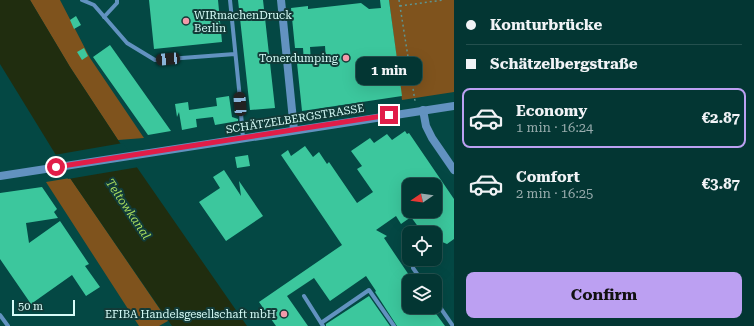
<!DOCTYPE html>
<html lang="en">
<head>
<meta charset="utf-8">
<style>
  body { margin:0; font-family:"Roboto Serif",serif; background:#11413f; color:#f1f3f6; height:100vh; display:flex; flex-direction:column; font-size:15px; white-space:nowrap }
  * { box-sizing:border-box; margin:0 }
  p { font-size:13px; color:#97abac }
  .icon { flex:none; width:22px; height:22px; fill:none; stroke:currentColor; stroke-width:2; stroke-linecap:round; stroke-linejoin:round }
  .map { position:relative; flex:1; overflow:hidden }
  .sheet { display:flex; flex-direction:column; background:#033633; width:300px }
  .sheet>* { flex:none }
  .banner { display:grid; align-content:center; height:88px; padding:0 12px; background:#033633 }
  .needle { width:26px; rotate:257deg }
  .tools { position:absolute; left:402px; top:178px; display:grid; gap:8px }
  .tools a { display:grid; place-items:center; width:40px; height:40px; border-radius:8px; background:#033633; box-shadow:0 4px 16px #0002,0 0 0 1px #24504e; font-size:20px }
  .scale { position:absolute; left:12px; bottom:10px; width:63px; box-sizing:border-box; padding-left:4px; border:2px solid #d7fcf8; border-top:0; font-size:11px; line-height:14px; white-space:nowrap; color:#d7fcf8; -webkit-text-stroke:3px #123b38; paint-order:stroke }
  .end { position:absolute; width:18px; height:18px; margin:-9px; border:5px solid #e11d48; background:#fff; box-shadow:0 0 0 2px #fff }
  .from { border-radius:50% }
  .bubble { position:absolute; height:28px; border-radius:8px; background:#033633; box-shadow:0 4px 16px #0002,0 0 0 1px #24504e; font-size:13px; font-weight:700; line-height:28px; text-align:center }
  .car { position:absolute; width:12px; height:24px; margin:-12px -6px; border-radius:5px; box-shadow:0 0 3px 1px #0007; background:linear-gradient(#222 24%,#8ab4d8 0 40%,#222 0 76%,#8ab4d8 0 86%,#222 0) }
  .banner b { display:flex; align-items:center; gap:14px; height:38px; font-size:15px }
  .banner b+b { border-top:1px solid #24504e }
  .banner i { width:10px; height:10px; background:#f1f3f6 }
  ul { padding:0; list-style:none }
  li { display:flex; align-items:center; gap:12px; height:60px; margin:0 8px 6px; padding:0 4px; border:2px solid transparent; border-radius:8px }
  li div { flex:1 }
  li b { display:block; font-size:15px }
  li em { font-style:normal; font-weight:700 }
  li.selected { border-color:#bca0f2 }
  li>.icon { width:36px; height:36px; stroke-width:1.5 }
  .action { display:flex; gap:8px; margin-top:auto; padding:8px 12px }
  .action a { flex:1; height:46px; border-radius:8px; background:#bca0f2; color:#111; font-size:16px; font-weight:700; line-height:46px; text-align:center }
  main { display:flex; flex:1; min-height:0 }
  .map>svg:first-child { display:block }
  .green { fill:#7f531d }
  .water { fill:#202d0f }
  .pier { fill:#044844 }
  .building { fill:#3cc79d; fill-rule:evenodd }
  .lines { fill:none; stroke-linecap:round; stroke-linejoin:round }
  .path { stroke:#5e9591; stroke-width:1.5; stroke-dasharray:2 3; stroke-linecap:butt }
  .service { stroke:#6292c0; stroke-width:4 }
  .minor { stroke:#6292c0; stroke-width:8 }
  .tertiary { stroke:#6292c0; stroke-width:8 }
  .route { stroke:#e11d48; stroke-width:5 }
  .poi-dot { fill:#f39aaa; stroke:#123b38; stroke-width:1.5 }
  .labels { text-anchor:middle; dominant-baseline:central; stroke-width:4; stroke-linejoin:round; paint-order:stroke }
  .poi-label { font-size:11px; fill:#d7fcf8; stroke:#123b38; text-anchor:end }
  .street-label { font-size:11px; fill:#d7fcf8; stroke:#123b38 }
  .water-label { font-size:12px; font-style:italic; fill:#a7da5e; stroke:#123b38 }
</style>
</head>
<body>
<main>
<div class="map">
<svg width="454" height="326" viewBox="0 0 454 326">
  <rect width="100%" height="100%" fill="#044844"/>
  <path class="green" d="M30 0H60L90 58 144 138 118 140 70 67Z
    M389 0H454V92L402 100Z
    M70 178 168 321 159 326H139L46 182Z"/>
  <path class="water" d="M0 0H30L70 67 118 140 247 326H172L70 178 0 64Z"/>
  <path class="pier" d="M123 143 139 167 68 179 54 155Z"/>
  <path class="building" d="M149 0H218L222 42 154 49Z
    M238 0H263L275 108 250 110Z
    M380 0H389L402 96 302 111 297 63H304L303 48H295L291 8 308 6V9L361 3 369 9 381 8ZM325 46 326 60 311 62 310 47Z
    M76 16 81 25 74 29 70 20Z
    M110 45 171 131 148 135 93 57Z
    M84 48 88 56 82 60 77 52Z
    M229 96 232 117 238 119V121L215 125 213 117 196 119 197 127 182 130 179 112 177 117 175 104 188 102 189 110 217 106 216 98Z
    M405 131 407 134 409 133 454 199V239L447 244 435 239V233H430L427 229 422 232 411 217 401 224 396 216 376 230 387 236 384 238 413 281H409V307H431L445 326H397L375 292 376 291 366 276 330 301 314 278 287 296 308 326H276L259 302 342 245 281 155 288 150 291 156 305 146 313 157 319 152 327 164 329 162 357 203 373 192 357 169 362 166 351 151 370 138 374 143 387 134 392 140ZM409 185H435V211H409Z
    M248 155 250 166 237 168 235 157Z
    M224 170 241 196 239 181 263 216 226 241 199 202 220 188 213 177Z
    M42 187 57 209 54 212 58 218 26 223 29 243 60 221 89 264 85 266 100 287 86 296 72 275 31 304 0 259V193Z
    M369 296 390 326H326V324Z"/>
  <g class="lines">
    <path class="path" d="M399 0 415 101
      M400 6 443 0"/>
    <path class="service" d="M82 0 94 5 127 43 155 60 235 54
      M230 0 239 89 243 138
      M104 17 117 3V0
      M413 268 422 281
      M304 296 323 326
      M435 300 453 326
      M0 315 8 326
      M321 323 369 290 394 326"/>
    <path class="minor" d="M281 0 294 130
      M423 110 426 126 432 138 454 170"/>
    <path class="tertiary" d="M0 176 454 106"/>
  </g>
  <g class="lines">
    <path class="route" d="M56 167 389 115"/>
  </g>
  <g class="poi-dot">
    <circle cx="186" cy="21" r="4"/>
    <circle cx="346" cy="58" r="4"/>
    <circle cx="284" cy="314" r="4"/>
  </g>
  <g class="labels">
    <g class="poi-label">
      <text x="194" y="15" text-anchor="start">WIRmachenDruck<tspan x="194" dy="13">Berlin</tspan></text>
      <text x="338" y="58">Tonerdumping</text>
      <text x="276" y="314">EFIBA Handelsgesellschaft mbH</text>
    </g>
    <g class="street-label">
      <text transform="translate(295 119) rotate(-9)">SCHÄTZELBERGSTRASSE</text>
    </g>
    <g class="water-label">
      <text transform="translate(128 209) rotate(56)">Teltowkanal</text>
    </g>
  </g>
</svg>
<div class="tools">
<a><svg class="needle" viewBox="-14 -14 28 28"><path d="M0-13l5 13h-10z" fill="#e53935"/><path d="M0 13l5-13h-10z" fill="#97abac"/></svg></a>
<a><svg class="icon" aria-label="locate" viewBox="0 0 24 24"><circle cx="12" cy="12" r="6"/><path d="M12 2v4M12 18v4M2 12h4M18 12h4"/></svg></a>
<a><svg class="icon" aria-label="layers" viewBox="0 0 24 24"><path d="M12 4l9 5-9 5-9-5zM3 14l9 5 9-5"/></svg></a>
</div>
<div class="scale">50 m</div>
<i class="end from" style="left:56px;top:167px"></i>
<i class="end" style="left:389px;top:115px"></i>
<div class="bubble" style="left:356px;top:57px;width:66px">1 min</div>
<i class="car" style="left:168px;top:59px;rotate:265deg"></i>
<i class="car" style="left:240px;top:104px;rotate:356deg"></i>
</div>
<section class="sheet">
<div class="banner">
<b><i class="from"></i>Komturbrücke</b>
<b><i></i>Schätzelbergstraße</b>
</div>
<ul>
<li class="selected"><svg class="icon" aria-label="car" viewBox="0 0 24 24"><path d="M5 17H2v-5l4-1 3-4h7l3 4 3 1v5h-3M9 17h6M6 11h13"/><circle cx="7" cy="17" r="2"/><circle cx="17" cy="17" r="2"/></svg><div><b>Economy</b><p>1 min · 16:24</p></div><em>€2.87</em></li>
<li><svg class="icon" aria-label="car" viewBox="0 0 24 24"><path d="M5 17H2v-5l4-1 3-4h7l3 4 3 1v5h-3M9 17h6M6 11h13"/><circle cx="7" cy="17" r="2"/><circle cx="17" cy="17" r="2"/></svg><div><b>Comfort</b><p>2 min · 16:25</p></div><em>€3.87</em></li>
</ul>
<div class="action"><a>Confirm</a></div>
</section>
</main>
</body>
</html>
